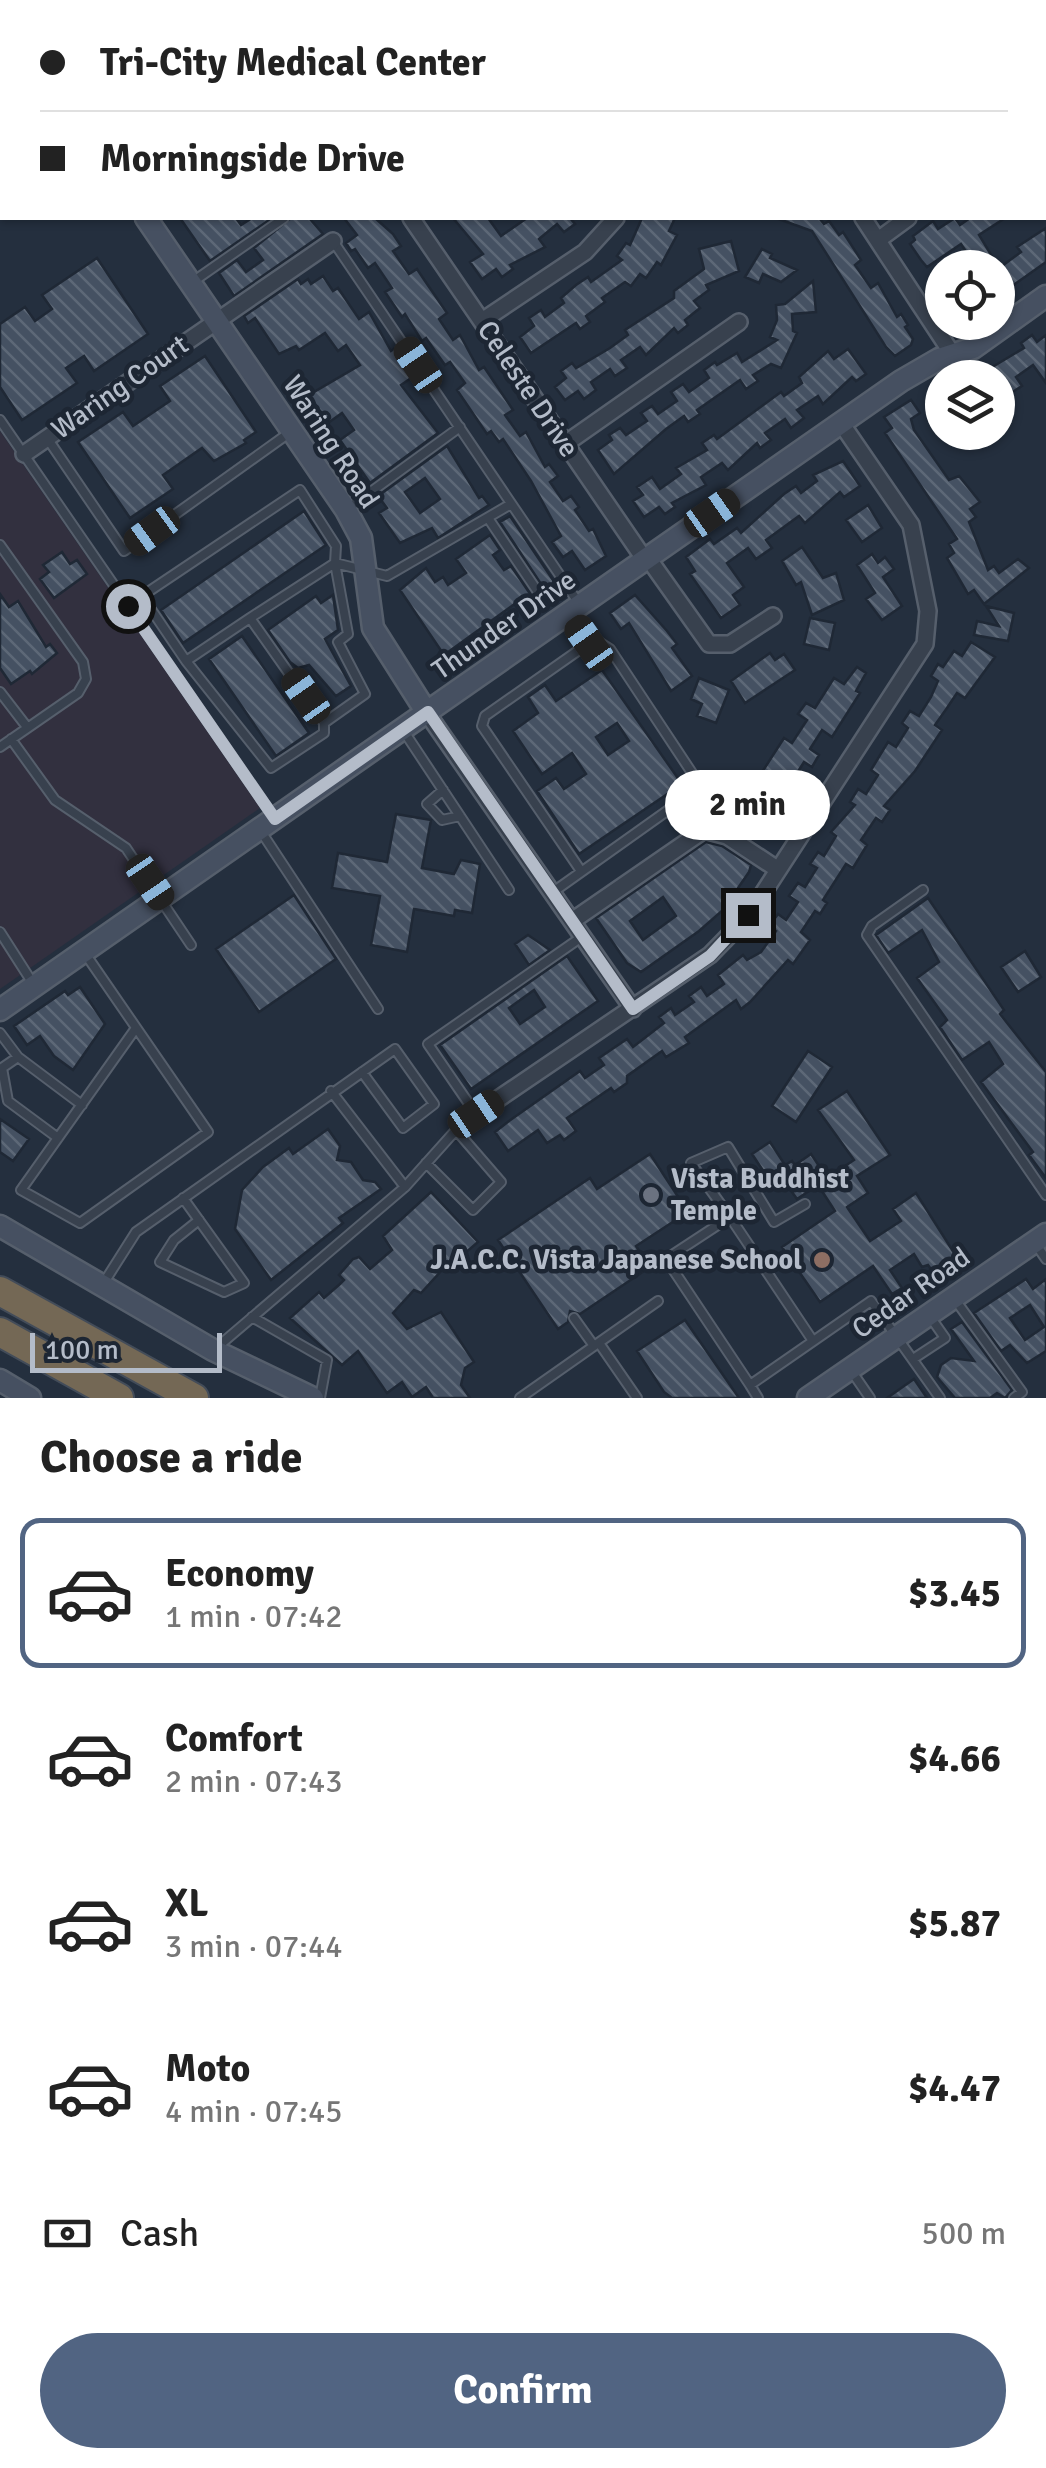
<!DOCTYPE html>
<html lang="en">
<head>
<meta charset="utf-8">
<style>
  body { margin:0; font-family:Signika,sans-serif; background:#f6f6f6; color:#222; height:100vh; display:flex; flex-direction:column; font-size:38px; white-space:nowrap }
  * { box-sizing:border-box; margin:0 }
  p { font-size:32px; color:#767676 }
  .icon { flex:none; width:55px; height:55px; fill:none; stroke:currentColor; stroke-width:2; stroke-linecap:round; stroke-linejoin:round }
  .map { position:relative; height:1398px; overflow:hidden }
  .panel { display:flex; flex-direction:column; background:#fff; flex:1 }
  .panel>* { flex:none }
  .hud { position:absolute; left:0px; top:0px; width:1048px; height:220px; box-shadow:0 2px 8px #0004; display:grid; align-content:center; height:220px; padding:0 40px; background:#fff }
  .buttons { position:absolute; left:925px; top:250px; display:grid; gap:20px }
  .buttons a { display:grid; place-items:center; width:90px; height:90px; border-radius:50%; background:#fff; box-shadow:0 2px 8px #0004; font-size:50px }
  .scale { position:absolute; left:30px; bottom:25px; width:192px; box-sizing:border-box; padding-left:10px; border:5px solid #b4bcc9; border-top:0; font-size:28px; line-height:35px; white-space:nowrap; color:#b4bcc9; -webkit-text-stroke:8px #1d2633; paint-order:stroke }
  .end { position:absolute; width:45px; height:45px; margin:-22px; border:12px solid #b4bcc9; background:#111; box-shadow:0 0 0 5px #111 }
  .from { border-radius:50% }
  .bubble { position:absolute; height:70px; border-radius:35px; background:#fff; box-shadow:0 2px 8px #0004; font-size:32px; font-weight:800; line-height:70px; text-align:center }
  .car { position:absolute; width:30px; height:60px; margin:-30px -15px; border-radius:12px; box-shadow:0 0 8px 2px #0007; background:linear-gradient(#222 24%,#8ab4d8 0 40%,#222 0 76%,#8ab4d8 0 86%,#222 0) }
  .hud b { display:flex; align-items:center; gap:35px; height:95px; font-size:38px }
  .hud b+b { border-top:2px solid #e0e0e0 }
  .hud i { width:25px; height:25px; background:#222 }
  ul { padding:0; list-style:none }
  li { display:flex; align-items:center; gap:30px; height:150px; margin:0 20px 15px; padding:0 20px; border:5px solid transparent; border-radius:20px }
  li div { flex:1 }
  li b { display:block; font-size:38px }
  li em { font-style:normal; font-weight:800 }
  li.active { border-color:#516482 }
  li>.icon { width:90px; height:90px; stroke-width:1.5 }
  h2 { padding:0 40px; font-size:45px; line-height:120px }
  .pay { display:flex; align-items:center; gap:25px; height:110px; padding:0 40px; font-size:38px }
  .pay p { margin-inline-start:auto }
  .primary-button { display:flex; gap:20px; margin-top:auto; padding:20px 40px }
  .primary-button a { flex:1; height:115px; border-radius:60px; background:#516482; color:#fff; font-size:40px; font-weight:800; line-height:115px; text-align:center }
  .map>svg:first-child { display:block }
  .medical { fill:#32303f }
  .building { fill:url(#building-back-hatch); stroke:#1f2835; stroke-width:2.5; fill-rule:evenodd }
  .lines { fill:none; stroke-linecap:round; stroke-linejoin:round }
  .lane-casing { stroke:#565f6c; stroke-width:12 }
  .street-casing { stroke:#565f6c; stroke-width:20 }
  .secondary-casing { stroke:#565f6c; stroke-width:25 }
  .highway-casing { stroke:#434c59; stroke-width:32 }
  .lane { stroke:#38414e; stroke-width:8 }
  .street { stroke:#38414e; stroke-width:15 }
  .secondary { stroke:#465061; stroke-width:20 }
  .highway { stroke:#746855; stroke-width:28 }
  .route { stroke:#b4bcc9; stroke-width:12 }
  .worship-dot { fill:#6b7280; stroke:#1d2633; stroke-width:4 }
  .education-dot { fill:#8d6e63; stroke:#1d2633; stroke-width:4 }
  .labels { text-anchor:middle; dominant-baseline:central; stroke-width:9; stroke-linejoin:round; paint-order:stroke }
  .street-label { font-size:28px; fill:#b4bcc9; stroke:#1d2633 }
  .poi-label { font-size:28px; font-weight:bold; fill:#b4bcc9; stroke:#1d2633; text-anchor:start }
</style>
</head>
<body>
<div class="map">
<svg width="1046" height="1398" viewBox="0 0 1046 1398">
  <defs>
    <pattern id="building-back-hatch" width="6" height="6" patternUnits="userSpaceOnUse" patternTransform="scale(2.5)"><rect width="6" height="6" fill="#455162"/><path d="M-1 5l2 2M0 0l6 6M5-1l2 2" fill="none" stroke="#5d6877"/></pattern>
  </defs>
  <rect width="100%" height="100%" fill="#242f3e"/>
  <path class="medical" d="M0 431 260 808 0 989Z"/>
  <path class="building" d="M180 218H236L241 225 252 218H272L210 261Z
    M291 218H309L323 234 234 296 219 273 237 260 246 272 263 260 254 248Z
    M344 218H375L393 234 401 246 393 251 409 274 417 269 425 281 447 313 439 319 453 340 460 335 479 370 484 367 513 410 505 415 520 436 526 432 545 467 549 464 558 476 550 482 563 501 571 496 579 507 575 510 589 531 593 529 606 556 585 570 572 551 563 557 552 542 561 536 531 481 503 439 499 442 491 431 487 434 457 390 465 383 450 362 445 365 426 338 422 341 405 314 402 317 385 292 392 288 375 263 368 268 355 249 351 251 346 243 357 235Z
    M453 218H488L501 236 527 218H570L575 224 564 232 557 224 539 239 545 247 510 265 513 269 502 277 496 269 482 279 470 262 483 254Z
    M642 218H675L669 231 677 235 661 265 657 262 646 278 640 274 631 286 625 282 602 298 605 302 586 316 590 322 580 329 576 323 531 353 520 337 534 326 529 318 541 310 545 317 564 303 561 298 576 285 588 277 591 282 622 260 617 256 626 243 630 245Z
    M776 218H819L824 224 829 221 839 235 843 232 861 260 855 265 871 288 878 283 897 317 901 314 908 325 905 327 913 339 911 345 895 356 886 347 812 231Z
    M955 218 960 225 970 218H1005L979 235 999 268H977L961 244 927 267 921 260 910 244 915 240 913 236 933 221 938 229Z
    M1046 228V262L998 296V269L1021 252 1017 247Z
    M731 241 739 271 706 285 709 290 694 301 700 308 685 320 688 325 678 333 674 328 646 355 640 347 621 360 627 368 615 376 610 369 591 382 596 390 584 399 578 391 565 400 555 387 566 378 561 371 572 363 576 368 610 348 628 335 625 330 674 298V291L704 269 699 249Z
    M762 249 772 254 770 258 797 270 781 282 763 274 759 283 745 277Z
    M97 258 148 334 94 371 84 356 66 368 77 383 22 420 0 387V324L25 307 35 321 52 309 42 295Z
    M323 276 333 291 338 288 359 319 369 312 391 351 395 348 414 376 401 385 438 433 370 483 340 440 354 430 342 413 328 423 309 395 360 365 346 345 338 351 325 333 299 350 296 346 279 354 255 318 248 323 244 316 298 279 301 284 308 279 311 284Z
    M813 281 816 312 792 314 793 331 797 333 781 368 771 364 753 375 758 381 746 389 740 380 697 410 700 414 688 422 684 416 666 429 614 474 598 450 612 440 609 435 620 428 626 435 647 421 641 413 652 406 658 414 677 401 671 392 683 384 689 392 709 378 704 370 715 362 717 365 737 353 742 362 777 340 770 337 777 320 776 305 785 304Z
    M1032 335 1037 342 1046 335V383L1033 365 1016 377 1022 386 1008 395 998 378H974L1024 348 1021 343Z
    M848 349 866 374 856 381 852 377 823 404 818 396 797 410 804 418 791 428 785 419 765 433 771 440 760 448 757 443 728 470 722 463 701 477 706 485 672 503 675 507 665 514 659 507 644 517 633 501 643 495 637 487 652 477 660 489 681 474 676 468 707 450 702 443 714 435 717 439 781 392 784 396 802 383 799 377 828 351 834 359Z
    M205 356 256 432 244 440 246 443 214 461 202 448 163 475 173 489 130 518 78 442 123 412 133 426 170 401 160 386Z
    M911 400 920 413 911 419 914 430 949 480 959 476 980 502 970 509 976 517 969 522 988 570 994 566 999 573 1018 559 1029 568 984 604 974 590 968 594 947 558 954 553 949 544 957 539 885 433 892 428 884 417Z
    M447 446 479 498 482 496 489 505 438 538 432 528 400 543 379 513 387 508 378 496ZM425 478 440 499 420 513 405 492Z
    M843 461 860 486 844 497 840 492 805 523 799 516 766 540 772 548 756 559 748 548 727 563 744 587 733 595 740 605 721 618 690 574 695 571 686 557 710 539 714 544 737 528 741 533 784 494 796 486 801 493 817 481 813 475Z
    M868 505 882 528 862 542 846 520Z
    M304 511 326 545 183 643 161 610Z
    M510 516 555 583 545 590 500 522Z
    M490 535 500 550 493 555 504 570 511 566 533 598 524 604 520 600 444 655 400 590 426 568 435 582 443 577 448 585 466 573 456 559Z
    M802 547 823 578 836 573 844 600 812 615 801 582 796 585 782 561Z
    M62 552 70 564 77 560 87 574 54 598 40 579 49 572 43 565Z
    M872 554 878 563 885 557 894 569 883 577 902 606 882 620 866 599 875 593 857 565Z
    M0 594 9 607 18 601 46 647 50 644 57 653 32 674 30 671 11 684 0 668Z
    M333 595 338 630 325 639 351 686 336 696 309 665 298 668 290 662 268 630 316 596 321 603Z
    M635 595 667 631 677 644 672 648 692 676 671 691 629 623 621 629 610 613Z
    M986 606 1014 613 1008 641 974 635 977 621 999 626Z
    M810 618 835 623 829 650 804 644Z
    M242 636 309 733 276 756 209 659Z
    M971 642 995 657 965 698 957 693 947 708 935 725 942 730 915 771 884 806 890 810 882 822 876 818 861 840 867 845 853 868 846 864 823 900 827 903 820 914 815 911 801 932 810 940 793 964 788 960 750 1002 741 1009 736 1000 685 1037 689 1043 666 1057 662 1051 627 1076V1083L614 1092 611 1088 567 1118 576 1131 564 1140 560 1135 547 1143 538 1130 508 1151 495 1132 509 1121 580 1071 585 1078 604 1065 599 1058 627 1039 633 1047 664 1023 659 1017 671 1008 675 1015 694 1002 689 996 701 987 707 996 724 984 718 975 743 955 747 960 761 952 776 931 769 926 778 914 786 920 798 902 789 896 798 883 805 887 817 868 810 864 818 852 824 856 836 836 831 832 855 805 850 802 858 789 866 794 878 775 871 770 888 742 896 747 908 728 902 723 910 711 919 716 931 697 938 681 931 676 938 664 943 667 954 651 962 656Z
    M770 653 775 660 784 654 795 670 745 703 731 681Z
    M857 667 866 673 856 691 860 693 832 737 822 730 810 749 819 755 812 767 804 762 792 781 800 787 792 798 785 794 772 814 778 818 770 831 761 825 752 839 736 829 757 780 784 738 792 743 807 720 798 714 806 703 815 708 834 678 844 684Z
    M602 670 682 784 579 854 537 791 556 778 564 789 586 774 572 753 542 774 513 731 538 713 528 697 545 685 556 701ZM617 723 629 741 608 755 596 737Z
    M699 678 729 690 716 723 697 716 702 704 691 699Z
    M396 814 431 820 422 868 454 874 461 860 480 864 472 913 455 910 454 916 414 909 407 952 371 945 380 896 332 888 338 853 387 862Z
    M706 842 722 846 751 865 749 872 723 910 699 931 641 972 627 963 596 918ZM663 897 676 916 643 940 630 921Z
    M294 895 336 959 259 1012 216 949Z
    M928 898 1004 1010 1000 1014 1046 1072V1178L1029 1155 1033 1152 981 1082 1003 1064 989 1042 962 1060 940 1027 947 1020 917 978 939 962 922 930 888 953 876 935Z
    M528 935 550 950 529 965 515 944Z
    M1025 951 1041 977 1018 992 1001 967Z
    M567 956 598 1001 471 1089 440 1045ZM534 990 545 1007 520 1024 509 1008Z
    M80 987 105 1024 73 1070 54 1056 40 1036 27 1045 14 1026 65 991 68 995Z
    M808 1051 832 1067 796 1122 772 1106Z
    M847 1091 890 1155 857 1176 868 1193 847 1207 870 1241 901 1221 893 1209 916 1193 956 1256 933 1272 928 1265 922 1267 914 1254 890 1270 902 1288 892 1294 873 1266 820 1302 782 1247 835 1211 818 1185 797 1199 782 1178 770 1181 752 1154 770 1142 785 1165 792 1161 795 1165 811 1154 827 1178 854 1160 818 1110Z
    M0 1119 29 1139 13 1161 0 1152Z
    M328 1129 340 1146 337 1160 351 1162 363 1180 375 1182 381 1189 339 1218 343 1223 271 1280 235 1229 242 1190 263 1167 289 1148 293 1154Z
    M650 1154 688 1212 636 1246 650 1267 580 1314 570 1311 568 1322 558 1329 498 1240 590 1178 597 1189Z
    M431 1192 478 1242 456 1261 453 1258 421 1293 414 1290 393 1313 407 1329 441 1312 474 1362 465 1368 461 1385 470 1398H433L426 1387 412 1397 402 1382 387 1393 358 1351 342 1365 290 1318 319 1292 324 1298 340 1284 344 1280 339 1275 353 1259 359 1257 370 1269 392 1250 383 1236Z
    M1026 1279 1033 1289 1046 1279V1351L1027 1363 1010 1345 1001 1351 974 1313ZM1030 1305 1044 1327 1025 1340 1010 1318Z
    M685 1320 739 1398H672L664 1392 637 1351Z
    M962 1322 1012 1390 1005 1398 997 1393 990 1398H955L937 1377 941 1365 951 1358 974 1361 951 1329Z
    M914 1379 927 1398H887Z"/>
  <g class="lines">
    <defs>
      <path id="lane" d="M169 0 171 2
        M333 241 578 602
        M191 283 284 218
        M0 420 273 816
        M47 438 124 551 289 433
        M346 510 460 427
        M488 518 538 592
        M0 545 83 662 86 679 78 693 0 747
        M186 661 250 618
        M0 692 27 727
        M324 723 365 694 338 642 348 634 335 563 250 618 324 723V733L271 768 186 661 142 596 300 490 336 546 335 563 387 576 511 504
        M403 730 509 890
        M11 739 55 800 126 848 191 945
        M443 790 427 804 442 820 460 816
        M260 830 378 1009
        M581 871 482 726 485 716 589 643
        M923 890 872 926 867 935 1046 1195
        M553 892 695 791 698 782 610 649 599 642 589 643 570 616
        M0 932 32 982
        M84 952 208 1132 80 1223 21 1190 136 1028
        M0 1033 18 1057 82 1105
        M18 1057 2 1068 8 1101 58 1138
        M476 1114 428 1044 583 936
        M405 1187 456 1130 501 1182 473 1210 426 1163
        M183 1198 244 1283 224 1292 160 1262 174 1240 199 1220
        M730 1217 813 1341
        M1037 1246 1046 1259
        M103 1284 136 1232 395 1049 434 1104 403 1128 362 1072
        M956 1301 1022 1392 1014 1398
        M252 1317 327 1360 320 1398
        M574 1318 594 1346
        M599 1343 637 1398
        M215 1349 405 1187 331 1091
        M913 1359 945 1338 931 1318
        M850 1369 870 1398
        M750 1385 666 1259 730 1217 691 1163 728 1147 774 1222 805 1204
        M520 1398 658 1301
        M758 1398 750 1385 871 1301 940 1398"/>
      <path id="street" d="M262 0 264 2
        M440 0 442 2
        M626 0 629 2
        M117 2 121 0
        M480 2 484 0
        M802 2V0
        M969 2V0
        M1045 56 1046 57
        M411 218 645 560
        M863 218 953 355
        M878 240 908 218
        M482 321 585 252 616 218
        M565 444 739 322
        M24 454 333 241
        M648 558 709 644H730L773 616
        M427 713 633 1009
        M572 921 704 830 727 836 777 869
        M476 1114 710 955 749 915 925 644 928 611 911 525 841 423"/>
      <path id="secondary" d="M0 11 2 13
        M146 218 346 510 361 538 373 628 427 713
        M0 1010 901 381 939 359 973 348 1046 296
        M0 1226 213 1350 313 1398
        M0 1380 30 1398
        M808 1398 1046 1234"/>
      <path id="highway" d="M0 1291 194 1398
        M0 1332 119 1398"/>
    </defs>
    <use href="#lane" class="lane-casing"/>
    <use href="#street" class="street-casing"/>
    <use href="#secondary" class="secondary-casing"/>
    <use href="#highway" class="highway-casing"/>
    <use href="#lane" class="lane"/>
    <use href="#street" class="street"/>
    <use href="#secondary" class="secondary"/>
    <use href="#highway" class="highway"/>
  </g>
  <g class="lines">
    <path class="route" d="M128 606 275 819 428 712 633 1009 710 956 748 915"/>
  </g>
  <circle class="worship-dot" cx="651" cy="1195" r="10"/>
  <circle class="education-dot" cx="822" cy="1260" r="10"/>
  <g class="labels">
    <g class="street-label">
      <text transform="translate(120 387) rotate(-35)">Waring Court</text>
      <text transform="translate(528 389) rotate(56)">Celeste Drive</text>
      <text transform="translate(331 442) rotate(57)">Waring Road</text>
      <text transform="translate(504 625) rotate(-35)">Thunder Drive</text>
      <text transform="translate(911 1293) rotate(-35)">Cedar Road</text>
    </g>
    <g class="poi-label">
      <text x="671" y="1179">Vista Buddhist<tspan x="671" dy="32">Temple</tspan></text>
      <text x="802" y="1260" text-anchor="end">J.A.C.C. Vista Japanese School</text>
    </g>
  </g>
</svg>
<div class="buttons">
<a><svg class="icon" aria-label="locate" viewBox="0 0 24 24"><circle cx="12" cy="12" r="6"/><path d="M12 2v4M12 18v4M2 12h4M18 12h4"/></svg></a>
<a><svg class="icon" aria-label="layers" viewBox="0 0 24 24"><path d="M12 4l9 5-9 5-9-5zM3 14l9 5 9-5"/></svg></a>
</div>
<div class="scale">100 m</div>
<i class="end from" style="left:128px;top:606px"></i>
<i class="end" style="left:748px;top:915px"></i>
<div class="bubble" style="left:665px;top:770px;width:165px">2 min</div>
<i class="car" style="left:418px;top:365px;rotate:326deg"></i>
<i class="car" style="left:712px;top:513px;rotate:55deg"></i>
<i class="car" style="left:152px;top:531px;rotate:234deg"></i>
<i class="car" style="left:589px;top:643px;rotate:325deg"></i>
<i class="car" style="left:306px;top:696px;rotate:325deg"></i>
<i class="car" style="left:150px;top:882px;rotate:146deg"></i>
<i class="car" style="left:476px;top:1114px;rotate:56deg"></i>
<div class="hud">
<b><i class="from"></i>Tri-City Medical Center</b>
<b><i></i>Morningside Drive</b>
</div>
</div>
<section class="panel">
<h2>Choose a ride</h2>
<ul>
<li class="active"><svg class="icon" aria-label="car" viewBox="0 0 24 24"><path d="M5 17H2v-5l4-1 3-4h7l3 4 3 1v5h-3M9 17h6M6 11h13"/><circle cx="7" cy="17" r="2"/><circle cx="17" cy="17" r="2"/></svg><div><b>Economy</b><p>1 min · 07:42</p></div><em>$3.45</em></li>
<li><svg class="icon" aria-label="car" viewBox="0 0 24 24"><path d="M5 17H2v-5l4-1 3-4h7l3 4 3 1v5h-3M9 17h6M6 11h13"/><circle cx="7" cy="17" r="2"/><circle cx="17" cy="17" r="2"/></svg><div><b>Comfort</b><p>2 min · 07:43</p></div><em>$4.66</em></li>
<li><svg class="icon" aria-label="car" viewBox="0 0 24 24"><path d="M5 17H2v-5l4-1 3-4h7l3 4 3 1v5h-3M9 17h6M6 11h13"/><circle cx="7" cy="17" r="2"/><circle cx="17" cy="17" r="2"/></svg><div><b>XL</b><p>3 min · 07:44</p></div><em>$5.87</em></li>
<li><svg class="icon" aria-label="car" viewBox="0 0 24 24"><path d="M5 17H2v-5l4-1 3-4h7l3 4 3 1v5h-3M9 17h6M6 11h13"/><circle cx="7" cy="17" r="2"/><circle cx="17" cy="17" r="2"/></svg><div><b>Moto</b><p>4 min · 07:45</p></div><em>$4.47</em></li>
</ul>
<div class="pay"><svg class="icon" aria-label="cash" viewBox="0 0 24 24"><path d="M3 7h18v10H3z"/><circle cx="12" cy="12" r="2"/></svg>Cash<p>500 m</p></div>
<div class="primary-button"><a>Confirm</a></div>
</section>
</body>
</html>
